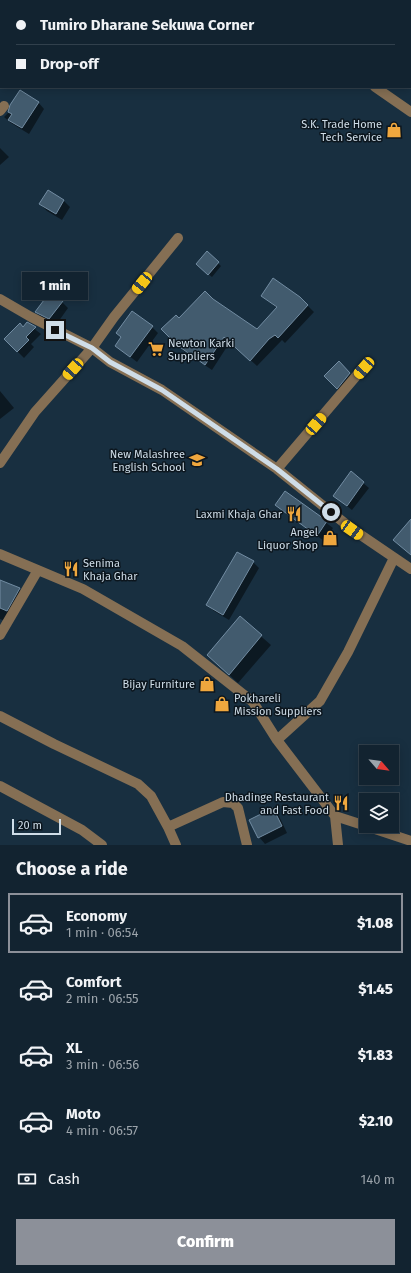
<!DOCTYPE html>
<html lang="en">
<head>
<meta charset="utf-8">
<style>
  body { margin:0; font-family:"Fira Sans",sans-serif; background:#1f2f3c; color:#f1f3f6; height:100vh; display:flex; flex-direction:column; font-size:15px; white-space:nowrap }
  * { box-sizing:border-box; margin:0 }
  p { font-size:13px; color:#9ca4ab }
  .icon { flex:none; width:22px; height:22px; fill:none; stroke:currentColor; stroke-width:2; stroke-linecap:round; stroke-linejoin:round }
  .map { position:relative; height:845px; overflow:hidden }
  .sheet { display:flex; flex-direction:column; background:#122330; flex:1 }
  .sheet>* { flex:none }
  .banner { position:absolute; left:0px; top:0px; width:411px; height:88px; box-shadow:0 2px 10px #0003,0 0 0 1px #31404c; display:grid; align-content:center; height:88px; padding:0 16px; background:#122330 }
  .needle { width:26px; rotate:118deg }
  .controls { position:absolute; left:359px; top:745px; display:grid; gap:8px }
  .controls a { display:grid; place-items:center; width:40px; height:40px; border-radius:0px; background:#122330; box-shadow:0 2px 10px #0003,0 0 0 1px #31404c; font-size:20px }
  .scale { position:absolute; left:12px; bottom:10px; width:49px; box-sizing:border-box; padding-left:4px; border:2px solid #cfdde8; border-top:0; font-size:11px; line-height:14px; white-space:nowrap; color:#cfdde8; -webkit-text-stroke:3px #0c161e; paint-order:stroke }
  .end { position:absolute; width:18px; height:18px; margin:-9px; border:5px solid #cfdde8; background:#111; box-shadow:0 0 0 2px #111 }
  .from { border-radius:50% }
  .bubble { position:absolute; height:28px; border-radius:0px; background:#122330; box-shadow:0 2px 10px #0003,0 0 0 1px #31404c; font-size:13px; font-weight:800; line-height:28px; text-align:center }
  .car { position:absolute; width:12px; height:24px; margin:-12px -6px; border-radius:5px; box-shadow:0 0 3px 1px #0007; background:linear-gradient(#f5c518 24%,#345 0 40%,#f5c518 0 76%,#345 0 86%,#f5c518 0) }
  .banner b { display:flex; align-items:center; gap:14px; height:38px; font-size:15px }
  .banner b+b { border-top:1px solid #31404c }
  .banner i { width:10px; height:10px; background:#f1f3f6 }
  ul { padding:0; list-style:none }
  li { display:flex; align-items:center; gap:12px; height:60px; margin:0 8px 6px; padding:0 8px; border:2px solid transparent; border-radius:0px }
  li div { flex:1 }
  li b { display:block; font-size:15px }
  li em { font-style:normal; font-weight:800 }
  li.active { border-color:#8c9099 }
  li>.icon { width:36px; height:36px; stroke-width:1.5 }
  h2 { padding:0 16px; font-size:18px; line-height:48px }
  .pay { display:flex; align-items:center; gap:10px; height:44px; padding:0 16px; font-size:15px }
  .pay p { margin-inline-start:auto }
  .button { display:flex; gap:8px; margin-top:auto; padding:8px 16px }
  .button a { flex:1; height:46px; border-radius:0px; background:#8c9099; color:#fff; font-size:16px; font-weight:800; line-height:46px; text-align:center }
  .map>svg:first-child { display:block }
  .shadow { fill:#0007 }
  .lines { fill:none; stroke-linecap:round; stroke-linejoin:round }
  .river { stroke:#1d547a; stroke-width:29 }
  .building { fill:#425b6e; stroke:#728ca2 }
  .minor { stroke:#856f54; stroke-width:10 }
  .route { stroke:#cfdde8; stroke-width:5 }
  .labels { text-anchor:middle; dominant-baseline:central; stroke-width:3; stroke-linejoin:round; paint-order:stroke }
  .poi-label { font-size:11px; fill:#cfdde8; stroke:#0c161e; text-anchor:end }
</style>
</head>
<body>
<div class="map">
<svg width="411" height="845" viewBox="0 0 411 845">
  <rect width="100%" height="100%" fill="#182f40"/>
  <path class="shadow" d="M38 102 44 109 29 134 11 123 4 117 10 111Z
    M0 148 9 157 0 165Z
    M48 192 64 201 70 207 62 220 47 211 40 204Z
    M207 253 221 266 212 277 200 267Z
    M262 296 300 298 314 312 285 343 282 340 257 366 230 342 212 370 184 351 163 329 213 300 257 331 277 308Z
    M62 302 68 308 56 325 42 318 36 312Z
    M27 323 41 334 31 344 34 347 24 358 5 339 23 328Z
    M152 327 158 333 137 362 116 346 122 337Z
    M339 363 356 380 343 394 325 376Z
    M0 391 14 408 0 419Z
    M351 473 369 488 352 510 334 496Z
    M285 492 333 528 324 541 276 505Z
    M253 562 259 568 229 620 214 611 208 605Z
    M0 581 19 589 27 597 8 622 0 619Z
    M240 618 271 645 238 683 208 655Z
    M272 809 279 816 287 833 265 844 259 837Z"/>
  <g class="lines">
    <path class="river" d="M338 0 339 1
      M410 62 411 63"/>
  </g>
  <path class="building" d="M20 90 39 102 22 128 8 120 12 114 8 112 10 105Z
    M48 190 64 200 56 214 39 204Z
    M207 251 219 262 208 275 196 264Z
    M273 278 300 297 308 305 278 338 275 335 269 339 250 361 224 337 205 365 177 345 161 329 176 315 179 318 205 291 213 299 257 329 277 307 261 296Z
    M50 292 63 301 49 319 35 312Z
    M132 311 153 326 130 357 115 346 121 337 116 333Z
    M27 322 36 327 26 337 29 340 17 352 4 339 20 323 23 327Z
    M339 361 350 373 337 389 324 376Z
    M351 471 364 482 347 506 333 496Z
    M285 491 327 521 317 536 275 505Z
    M411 519V555L393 540Z
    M237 552 254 561 223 615 206 605Z
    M0 580 20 588 7 611 0 608Z
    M240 616 262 635 229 675 207 655Z
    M273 808 282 826 258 838 249 820Z"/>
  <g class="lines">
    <path class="minor" d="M269 0 270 1
      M387 0 389 1
      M410 17H411
      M375 87 411 112
      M0 111 4 106
      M0 299 31 317 92 348 110 362 162 390 277 469 352 529 411 569
      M0 463 35 412 92 348 114 317 178 238
      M277 469 363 368
      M0 554 83 589 182 646 253 702 277 740 335 816 366 826
      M0 635 38 570
      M0 716 54 744 138 784 151 796 168 827 223 802 233 803 238 808 247 845
      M277 740 320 701 348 652 394 558
      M0 786 82 830 102 845
      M335 816 338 845
      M366 826 411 841
      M168 827 176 845"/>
  </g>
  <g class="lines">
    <path class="route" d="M55 330 92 348 110 362 162 390 277 469 331 512"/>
  </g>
  <defs>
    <symbol id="shop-bare" viewBox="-9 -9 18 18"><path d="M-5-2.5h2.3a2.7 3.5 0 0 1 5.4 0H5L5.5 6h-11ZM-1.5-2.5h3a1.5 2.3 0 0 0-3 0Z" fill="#efa73e" stroke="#0c161e" stroke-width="2.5" paint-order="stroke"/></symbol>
    <symbol id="supermarket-bare" viewBox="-9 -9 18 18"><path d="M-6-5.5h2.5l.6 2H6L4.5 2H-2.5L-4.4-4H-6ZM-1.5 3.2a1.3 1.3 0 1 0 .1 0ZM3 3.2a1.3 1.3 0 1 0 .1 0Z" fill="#efa73e" stroke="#0c161e" stroke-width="2.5" paint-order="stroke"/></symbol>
    <symbol id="school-bare" viewBox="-9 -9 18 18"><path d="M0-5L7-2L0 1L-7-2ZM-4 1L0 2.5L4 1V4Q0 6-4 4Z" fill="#efa73e" stroke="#0c161e" stroke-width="2.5" paint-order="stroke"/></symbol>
    <symbol id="restaurant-bare" viewBox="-9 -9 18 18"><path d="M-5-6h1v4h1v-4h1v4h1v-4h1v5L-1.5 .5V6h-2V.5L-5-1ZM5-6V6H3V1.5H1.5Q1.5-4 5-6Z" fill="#efa73e" stroke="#0c161e" stroke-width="2.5" paint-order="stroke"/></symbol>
  </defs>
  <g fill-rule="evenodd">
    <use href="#shop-bare" x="383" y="119" width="22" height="22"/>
    <use href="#supermarket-bare" x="145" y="338" width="22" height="22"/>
    <use href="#school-bare" x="186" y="449" width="22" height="22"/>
    <use href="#restaurant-bare" x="283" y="503" width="22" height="22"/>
    <use href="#shop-bare" x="319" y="527" width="22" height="22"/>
    <use href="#restaurant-bare" x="60" y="558" width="22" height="22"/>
    <use href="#shop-bare" x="196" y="673" width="22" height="22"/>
    <use href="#shop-bare" x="211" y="693" width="22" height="22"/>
    <use href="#restaurant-bare" x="330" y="792" width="22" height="22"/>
  </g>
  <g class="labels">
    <g class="poi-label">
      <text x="382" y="124">S.K. Trade Home<tspan x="382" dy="13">Tech Service</tspan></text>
      <text x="168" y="343" text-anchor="start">Newton Karki<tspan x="168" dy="13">Suppliers</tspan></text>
      <text x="185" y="454">New Malashree<tspan x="185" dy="13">English School</tspan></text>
      <text x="282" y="514">Laxmi Khaja Ghar</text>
      <text x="318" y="532">Angel<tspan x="318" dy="13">Liquor Shop</tspan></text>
      <text x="83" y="563" text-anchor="start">Senima<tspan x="83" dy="13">Khaja Ghar</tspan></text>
      <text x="195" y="684">Bijay Furniture</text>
      <text x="234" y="698" text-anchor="start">Pokhareli<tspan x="234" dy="13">Mission Suppliers</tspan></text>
      <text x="329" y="797">Dhadinge Restaurant<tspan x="329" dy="13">and Fast Food</tspan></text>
    </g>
  </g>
</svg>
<div class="controls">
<a><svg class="needle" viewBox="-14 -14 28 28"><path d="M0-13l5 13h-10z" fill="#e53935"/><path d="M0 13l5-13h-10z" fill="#9ca4ab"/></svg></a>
<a><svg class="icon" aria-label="layers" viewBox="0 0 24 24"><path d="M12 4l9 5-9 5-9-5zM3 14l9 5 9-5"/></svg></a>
</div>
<div class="scale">20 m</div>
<i class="end from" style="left:331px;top:512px"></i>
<i class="end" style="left:55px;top:330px"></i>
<div class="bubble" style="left:22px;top:272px;width:66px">1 min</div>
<i class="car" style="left:142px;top:283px;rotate:219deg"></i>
<i class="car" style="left:364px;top:368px;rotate:221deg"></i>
<i class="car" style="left:73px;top:369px;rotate:222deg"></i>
<i class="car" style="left:316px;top:424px;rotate:41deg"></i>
<i class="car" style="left:352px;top:530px;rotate:125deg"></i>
<div class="banner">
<b><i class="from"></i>Tumiro Dharane Sekuwa Corner</b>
<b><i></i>Drop-off</b>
</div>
</div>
<section class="sheet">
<h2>Choose a ride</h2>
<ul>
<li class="active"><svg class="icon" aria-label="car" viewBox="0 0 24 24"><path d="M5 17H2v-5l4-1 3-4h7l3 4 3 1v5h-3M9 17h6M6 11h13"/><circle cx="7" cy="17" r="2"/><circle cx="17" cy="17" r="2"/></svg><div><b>Economy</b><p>1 min · 06:54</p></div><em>$1.08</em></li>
<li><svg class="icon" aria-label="car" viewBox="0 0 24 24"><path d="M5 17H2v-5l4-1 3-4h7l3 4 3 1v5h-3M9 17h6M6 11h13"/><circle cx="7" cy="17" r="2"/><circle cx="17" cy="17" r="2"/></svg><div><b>Comfort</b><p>2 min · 06:55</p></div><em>$1.45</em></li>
<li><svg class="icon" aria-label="car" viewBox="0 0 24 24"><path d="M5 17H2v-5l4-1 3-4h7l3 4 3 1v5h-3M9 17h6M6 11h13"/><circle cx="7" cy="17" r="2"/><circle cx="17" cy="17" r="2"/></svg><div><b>XL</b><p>3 min · 06:56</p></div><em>$1.83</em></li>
<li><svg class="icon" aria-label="car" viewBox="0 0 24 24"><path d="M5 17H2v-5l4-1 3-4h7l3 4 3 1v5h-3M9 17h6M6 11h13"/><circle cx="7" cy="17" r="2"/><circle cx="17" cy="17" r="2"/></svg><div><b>Moto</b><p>4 min · 06:57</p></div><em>$2.10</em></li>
</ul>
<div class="pay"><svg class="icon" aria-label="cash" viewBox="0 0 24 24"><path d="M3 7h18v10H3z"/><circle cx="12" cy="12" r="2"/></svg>Cash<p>140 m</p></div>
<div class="button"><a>Confirm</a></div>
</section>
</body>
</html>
